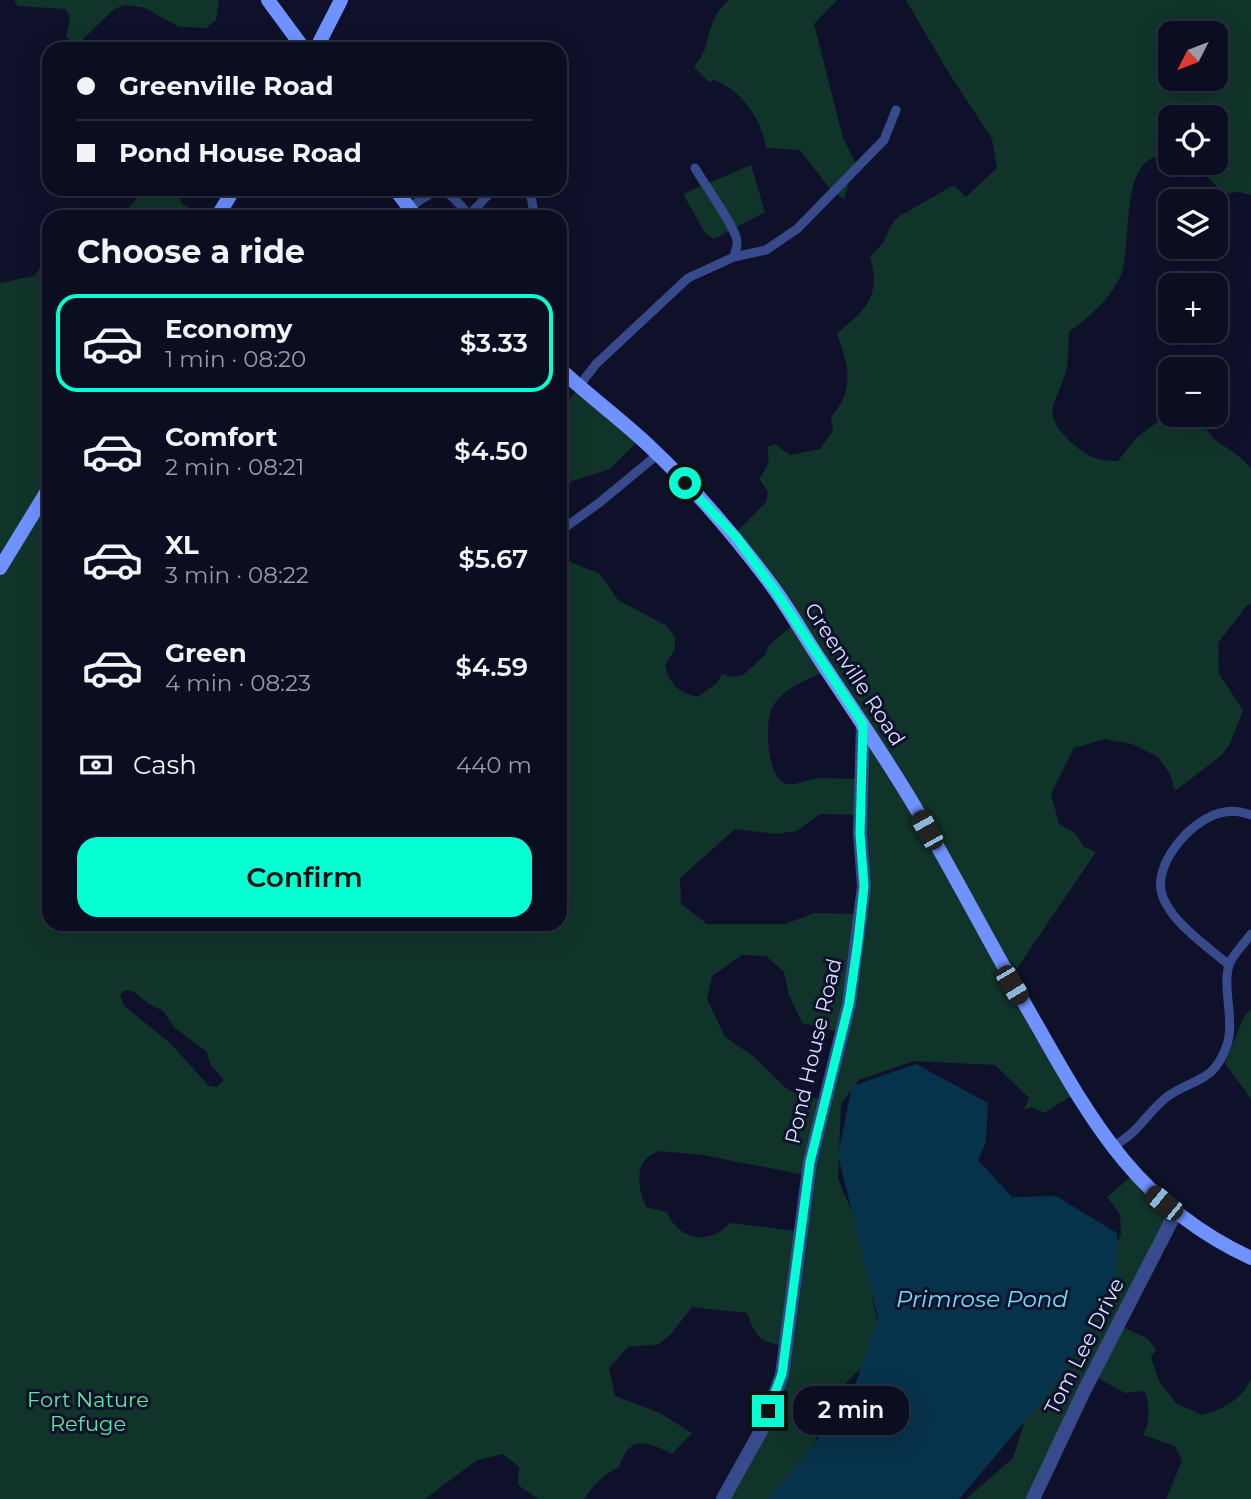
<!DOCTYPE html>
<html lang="en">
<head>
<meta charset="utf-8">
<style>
  body { margin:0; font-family:Montserrat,sans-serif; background:#191b2d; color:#f1f3f6; height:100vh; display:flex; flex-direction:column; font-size:26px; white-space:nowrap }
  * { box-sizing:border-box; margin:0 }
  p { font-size:23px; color:#9a9ca5 }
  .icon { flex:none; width:38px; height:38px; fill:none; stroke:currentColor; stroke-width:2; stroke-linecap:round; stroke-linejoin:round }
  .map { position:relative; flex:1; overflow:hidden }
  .details { position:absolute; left:42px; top:210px; width:525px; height:721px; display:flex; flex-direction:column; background:#0b0d20; border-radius:21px; box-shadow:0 7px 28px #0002,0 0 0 2px #2b2d3e }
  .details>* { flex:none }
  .hud { position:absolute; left:42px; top:42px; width:525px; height:154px; border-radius:21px; box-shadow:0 7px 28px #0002,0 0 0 2px #2b2d3e; display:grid; align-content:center; height:154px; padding:0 35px; background:#0b0d20 }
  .needle { width:46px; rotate:228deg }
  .controls { position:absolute; left:1158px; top:21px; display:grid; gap:14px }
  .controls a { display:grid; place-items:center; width:70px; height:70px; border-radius:14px; background:#0b0d20; box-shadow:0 7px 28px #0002,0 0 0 2px #2b2d3e; font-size:35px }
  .end { position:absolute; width:32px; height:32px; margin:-16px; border:9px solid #04ffd3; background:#111; box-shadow:0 0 0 4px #111 }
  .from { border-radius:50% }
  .bubble { position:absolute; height:49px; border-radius:21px; background:#0b0d20; box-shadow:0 7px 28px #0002,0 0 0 2px #2b2d3e; font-size:23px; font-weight:600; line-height:49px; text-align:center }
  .car { position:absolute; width:21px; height:42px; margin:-21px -10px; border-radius:9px; box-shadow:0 0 5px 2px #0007; background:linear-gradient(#222 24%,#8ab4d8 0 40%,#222 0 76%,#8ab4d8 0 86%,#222 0) }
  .hud b { display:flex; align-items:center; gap:24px; height:66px; font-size:26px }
  .hud b+b { border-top:2px solid #2b2d3e }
  .hud i { width:18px; height:18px; background:#f1f3f6 }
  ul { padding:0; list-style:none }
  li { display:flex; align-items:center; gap:21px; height:98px; margin:0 14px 10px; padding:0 21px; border:4px solid transparent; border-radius:21px }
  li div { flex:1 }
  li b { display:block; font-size:26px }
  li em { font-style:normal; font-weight:600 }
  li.active { border-color:#04ffd3 }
  li>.icon { width:63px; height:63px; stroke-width:1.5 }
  h2 { padding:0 35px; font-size:32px; line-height:84px }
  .pay { display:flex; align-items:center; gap:18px; height:77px; padding:0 35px; font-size:26px }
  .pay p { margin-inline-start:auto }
  .button { display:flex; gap:14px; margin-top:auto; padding:14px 35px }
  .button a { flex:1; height:80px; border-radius:21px; background:#04ffd3; color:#111; font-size:28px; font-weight:600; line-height:80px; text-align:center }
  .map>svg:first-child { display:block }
  .green { fill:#11342a; fill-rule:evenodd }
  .water { fill:#07324b }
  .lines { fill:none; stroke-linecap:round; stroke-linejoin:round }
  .lane { stroke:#374b8c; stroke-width:9 }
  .street { stroke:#374b8c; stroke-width:14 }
  .secondary { stroke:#6f92ff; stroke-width:14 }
  .route { stroke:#04ffd3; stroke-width:9 }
  .labels { text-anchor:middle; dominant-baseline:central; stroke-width:6; stroke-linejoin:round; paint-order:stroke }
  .street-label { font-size:21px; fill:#d8deff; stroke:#0f112a }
  .park-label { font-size:21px; fill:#5be89e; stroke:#0f112a }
  .water-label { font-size:23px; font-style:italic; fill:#66e2ff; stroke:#0f112a }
</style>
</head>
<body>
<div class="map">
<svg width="1251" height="1499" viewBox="0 0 1251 1499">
  <rect width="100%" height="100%" fill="#0f112a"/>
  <path class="green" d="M14 0H219L216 20 206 28 179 27 145 8 125 5 114 9 77 45 66 37 70 18 66 9 18 6Z
    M729 0H837L814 24 843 138 855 162 844 199 830 189 800 150 766 148C762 119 741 90 714 80L709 82 694 67C698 61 704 54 706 46 710 29 714 12 729 0Z
    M906 0H1251V195L1239 192 1223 194 1202 170 1187 163H1216V117H1171V158C1166 158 1159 156 1155 157 1119 170 1133 248 1120 277 1112 297 1086 320 1069 332 1068 345 1069 359 1066 371 1055 408 1039 412 1073 444 1087 457 1099 461 1118 461L1136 438 1171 412V415H1195L1214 439 1240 457 1251 468V604L1247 605 1218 643 1219 674 1243 710 1230 744 1222 755 1175 791 1170 774 1158 757 1132 744 1105 739 1074 748 1051 794 1059 824 1075 833 1084 847 1096 852 1009 980 1073 1095 1044 1113 1032 1107 1024 1110 1029 1098 995 1065 914 1061 859 1080 841 1104 838 1179 870 1254 873 1302 882 1341 876 1353 830 1399 811 1452 782 1499H721L781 1375 782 1345C757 1342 756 1335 747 1313L692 1307 671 1334 659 1344 628 1347 609 1368 615 1396 660 1413 692 1433 672 1454C647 1441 630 1434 619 1467 603 1475 594 1484 584 1499H538L518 1485 519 1467 503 1454 477 1460 425 1499H0V283L35 276 49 253V924H560V558L600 574 618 600 667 626 675 637V649L665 666C671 686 678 692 697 697L717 683 722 674 732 677 743 675 765 655 768 646 793 625 734 535 766 502 768 492 759 478C768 467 771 461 767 447L775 444 790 455 820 449 833 431 831 417C856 389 848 365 837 333 865 311 882 295 870 257L884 242 891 225 898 217 954 185 966 197 997 168 992 139 945 67ZM1171 33H1216V79H1171ZM822 673 863 732 856 779C844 779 831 778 818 778 809 779 796 786 787 784 766 780 764 720 773 706 784 688 804 681 822 673ZM820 814 857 815 860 914 814 913 785 924H707L681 904 680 878 735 829 776 834 797 831ZM742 955 766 956 784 972 789 995 802 1023 839 1032 822 1100 788 1090 753 1056 725 1037 707 999 712 976ZM126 990 134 992 149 1004 163 1011 174 1027 207 1052 210 1064 224 1080 217 1087 209 1086 169 1042 124 1006 120 994ZM660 1151 703 1155 805 1175 797 1231 730 1223C710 1246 678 1240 667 1212L646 1207C637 1186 633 1159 660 1151Z
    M751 165 765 212 714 239 705 233 683 194Z
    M146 189H174L182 204 207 217H91L127 209Z
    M577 389 639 440 610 469 572 481 560 494V412Z
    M1251 1009V1099L1225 1063 1244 1017Z
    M1133 1175 1174 1214 1119 1325 1148 1339 1156 1350 1151 1357 1159 1381 1176 1403 1202 1415C1225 1408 1240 1401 1251 1379V1499H1166L1182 1461 1175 1446 1143 1435C1150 1422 1150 1405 1145 1391L1125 1393 1094 1376 1031 1499H966L1013 1458 1025 1420 1103 1264 1121 1235 1120 1214 1107 1197Z"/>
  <path class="water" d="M916 1064 988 1103 986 1142 978 1160 1012 1197 1056 1196 1117 1233 1116 1284 1058 1382 959 1499H768L850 1400 878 1318 838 1155 852 1086Z"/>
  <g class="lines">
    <path class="lane" d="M695 168C704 184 735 226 737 241 738 245 735 253 734 257
      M524 189 531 197 535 217
      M409 208C443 184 443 185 469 215
      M467 217 494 189
      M579 386 596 364 688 278 734 257 766 250 797 229 884 140 896 110
      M560 531 599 503 657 455
      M1229 965C1208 947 1166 919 1161 890 1156 859 1195 816 1225 812 1234 810 1242 812 1251 815
      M1113 1147C1120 1142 1128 1137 1134 1131 1146 1119 1155 1106 1168 1096 1194 1078 1214 1083 1227 1045 1235 1020 1222 988 1229 965 1232 955 1245 943 1251 934"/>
    <path class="street" d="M723 1499 762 1429 782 1375 810 1162 849 1004 864 886 860 834 863 724
      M1033 1499 1084 1391 1176 1212"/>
    <path class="secondary" d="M268 0 304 49
      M316 49 341 0
      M395 189 416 217
      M217 217 234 189
      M560 369C588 395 619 418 647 444 694 488 737 538 775 590 792 614 806 639 822 663 853 710 886 758 915 807 957 879 996 955 1038 1027 1095 1128 1141 1207 1251 1258
      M0 568 49 488"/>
  </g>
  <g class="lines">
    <path class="route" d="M685 483 736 537 776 592 863 724 860 834 864 886 858 941 849 1004 810 1162 782 1374 768 1411"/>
  </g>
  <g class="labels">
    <g class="street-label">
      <text transform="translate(855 674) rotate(57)">Greenville Road</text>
      <text transform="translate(813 1051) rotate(-77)">Pond House Road</text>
      <text transform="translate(1084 1346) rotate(-63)">Tom Lee Drive</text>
    </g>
    <g class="park-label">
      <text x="88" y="1399">Fort Nature<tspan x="88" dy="24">Refuge</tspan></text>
    </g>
    <g class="water-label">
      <text x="982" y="1299">Primrose Pond</text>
    </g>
  </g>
</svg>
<div class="controls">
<a><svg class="needle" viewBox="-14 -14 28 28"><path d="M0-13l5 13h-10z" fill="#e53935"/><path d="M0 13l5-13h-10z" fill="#9a9ca5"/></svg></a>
<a><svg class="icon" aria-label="locate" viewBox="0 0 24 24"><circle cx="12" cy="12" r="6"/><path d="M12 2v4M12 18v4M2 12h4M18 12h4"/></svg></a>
<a><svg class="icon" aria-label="layers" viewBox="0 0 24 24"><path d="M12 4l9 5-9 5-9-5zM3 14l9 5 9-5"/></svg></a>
<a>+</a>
<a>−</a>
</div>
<i class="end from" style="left:685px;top:483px"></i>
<i class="end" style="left:768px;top:1411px"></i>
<div class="bubble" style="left:793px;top:1386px;width:116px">2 min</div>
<i class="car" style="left:927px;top:830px;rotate:331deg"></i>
<i class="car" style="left:1012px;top:985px;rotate:149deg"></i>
<i class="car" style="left:1164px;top:1203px;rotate:309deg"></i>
<div class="hud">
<b><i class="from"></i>Greenville Road</b>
<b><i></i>Pond House Road</b>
</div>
<section class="details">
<h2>Choose a ride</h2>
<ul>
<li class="active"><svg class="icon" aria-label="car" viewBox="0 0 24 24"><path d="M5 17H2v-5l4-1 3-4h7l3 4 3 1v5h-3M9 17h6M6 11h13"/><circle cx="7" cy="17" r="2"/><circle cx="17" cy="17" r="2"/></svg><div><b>Economy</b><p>1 min · 08:20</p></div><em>$3.33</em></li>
<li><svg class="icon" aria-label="car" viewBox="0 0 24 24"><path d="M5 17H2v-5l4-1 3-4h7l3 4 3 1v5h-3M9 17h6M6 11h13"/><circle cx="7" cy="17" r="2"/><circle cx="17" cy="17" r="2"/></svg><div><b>Comfort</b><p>2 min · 08:21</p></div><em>$4.50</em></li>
<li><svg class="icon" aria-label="car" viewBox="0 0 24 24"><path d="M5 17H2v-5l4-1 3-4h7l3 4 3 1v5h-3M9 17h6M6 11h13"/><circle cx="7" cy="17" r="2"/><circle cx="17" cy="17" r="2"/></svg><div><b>XL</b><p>3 min · 08:22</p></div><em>$5.67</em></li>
<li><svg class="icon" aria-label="car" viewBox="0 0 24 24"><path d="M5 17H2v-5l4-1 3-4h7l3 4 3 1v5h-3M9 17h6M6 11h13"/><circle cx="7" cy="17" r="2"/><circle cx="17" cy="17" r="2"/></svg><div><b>Green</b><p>4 min · 08:23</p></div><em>$4.59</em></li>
</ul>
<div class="pay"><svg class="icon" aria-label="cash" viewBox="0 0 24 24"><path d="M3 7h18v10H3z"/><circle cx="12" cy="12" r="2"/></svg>Cash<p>440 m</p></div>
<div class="button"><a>Confirm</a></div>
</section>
</div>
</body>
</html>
